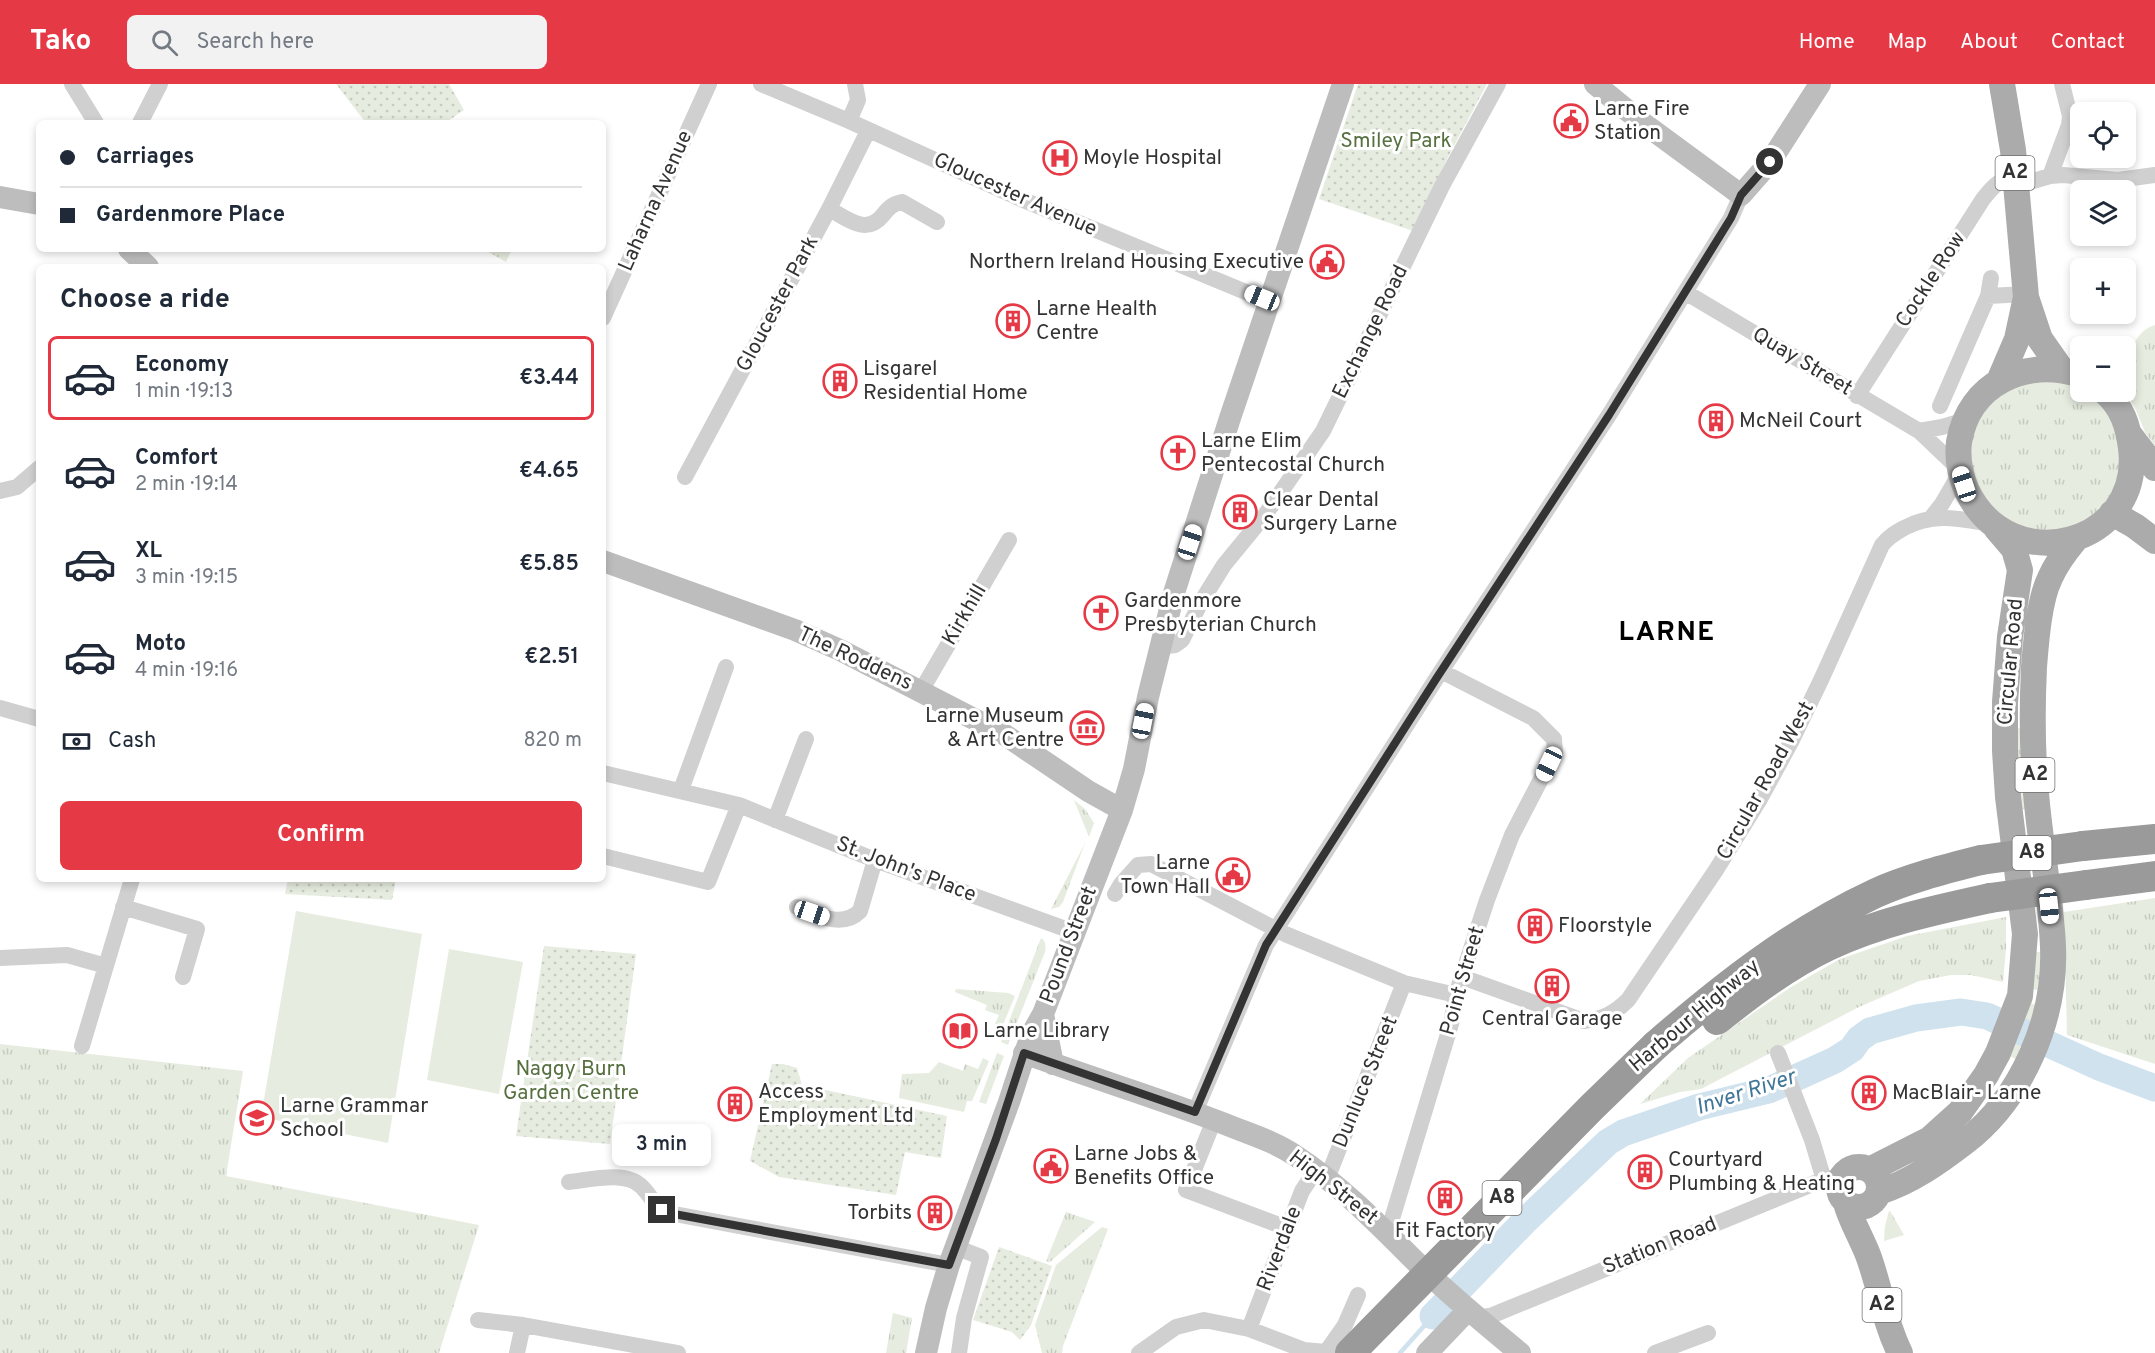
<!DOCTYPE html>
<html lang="en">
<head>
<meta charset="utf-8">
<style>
  body { margin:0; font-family:Overpass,sans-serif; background:#f2f2f3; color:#1f2937; height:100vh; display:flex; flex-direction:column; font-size:22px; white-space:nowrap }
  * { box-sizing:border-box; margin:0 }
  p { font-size:20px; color:#747a83 }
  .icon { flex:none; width:33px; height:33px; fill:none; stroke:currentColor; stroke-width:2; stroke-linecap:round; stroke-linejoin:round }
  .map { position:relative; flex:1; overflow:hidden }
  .drawer { position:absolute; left:36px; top:180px; width:570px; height:618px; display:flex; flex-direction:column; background:#fff; border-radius:9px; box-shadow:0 3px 9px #0003 }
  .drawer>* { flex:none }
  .banner { position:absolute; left:36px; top:36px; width:570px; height:132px; border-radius:9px; box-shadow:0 3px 9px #0003; display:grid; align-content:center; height:132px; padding:0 24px; background:#fff }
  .tools { position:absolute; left:2070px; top:18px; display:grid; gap:12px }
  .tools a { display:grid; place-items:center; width:66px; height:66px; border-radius:9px; background:#fff; box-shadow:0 3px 9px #0003; font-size:30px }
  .end { position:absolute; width:27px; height:27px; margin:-14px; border:8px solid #333; background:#fff; box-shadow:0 0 0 3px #fff }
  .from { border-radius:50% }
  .bubble { position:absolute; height:42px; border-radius:9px; background:#fff; box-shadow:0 3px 9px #0003; font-size:20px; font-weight:600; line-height:42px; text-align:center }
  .car { position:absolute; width:18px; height:36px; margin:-18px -9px; border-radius:8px; box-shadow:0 0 4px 2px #0007; background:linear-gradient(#fff 24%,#345 0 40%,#fff 0 76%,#345 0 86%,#fff 0) }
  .banner b { display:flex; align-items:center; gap:21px; height:57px; font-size:22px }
  .banner b+b { border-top:2px solid #e0e1e3 }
  .banner i { width:15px; height:15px; background:#1f2937 }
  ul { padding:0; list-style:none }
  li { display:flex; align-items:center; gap:18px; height:84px; margin:0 12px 9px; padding:0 12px; border:3px solid transparent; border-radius:9px }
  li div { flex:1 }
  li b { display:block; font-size:22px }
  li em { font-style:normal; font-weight:600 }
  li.current { border-color:#e63946 }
  li>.icon { width:54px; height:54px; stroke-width:1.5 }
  h2 { padding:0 24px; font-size:27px; line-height:72px }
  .pay { display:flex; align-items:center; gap:15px; height:66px; padding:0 24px; font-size:22px }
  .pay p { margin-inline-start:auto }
  .action { display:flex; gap:12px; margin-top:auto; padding:12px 24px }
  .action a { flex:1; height:69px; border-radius:9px; background:#e63946; color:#fff; font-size:24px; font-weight:600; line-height:69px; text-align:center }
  header { display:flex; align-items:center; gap:36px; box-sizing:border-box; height:84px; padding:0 30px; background:#e63946; color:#fff }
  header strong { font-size:28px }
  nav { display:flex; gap:33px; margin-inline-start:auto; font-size:21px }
  .search { width:420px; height:54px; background:#f2f2f3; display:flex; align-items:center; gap:15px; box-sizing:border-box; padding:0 21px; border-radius:9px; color:#747a83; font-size:22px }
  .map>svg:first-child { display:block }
  .grass { fill:url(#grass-tufts) }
  .park { fill:url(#park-dots) }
  .pitch { fill:#e6ecdf }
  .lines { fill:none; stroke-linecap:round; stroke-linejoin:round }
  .stream { stroke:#cfe2ee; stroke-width:4.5 }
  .river { stroke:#cfe2ee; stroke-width:27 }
  .street { stroke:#d0d0d0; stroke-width:16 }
  .secondary { stroke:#bdbdbd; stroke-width:22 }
  .primary { stroke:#ababab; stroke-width:26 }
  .highway { stroke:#9a9a9a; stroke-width:30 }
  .highway-bridge { stroke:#9a9a9a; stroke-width:30 }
  .route { stroke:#333; stroke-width:8 }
  .labels { text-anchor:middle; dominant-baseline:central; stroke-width:6; stroke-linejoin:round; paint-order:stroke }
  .shield { fill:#fff; stroke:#707070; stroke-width:1.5 }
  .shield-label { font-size:20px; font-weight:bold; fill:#333 }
  .poi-label { font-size:21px; fill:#333; stroke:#fff; text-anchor:start }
  .park-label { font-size:21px; fill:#56703f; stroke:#fff }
  .street-label { font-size:21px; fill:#333; stroke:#fff }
  .water-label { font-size:22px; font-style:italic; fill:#3f7597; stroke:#fff }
  .district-label { font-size:27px; font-weight:bold; letter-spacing:1.5px; fill:#000; stroke:#fff }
</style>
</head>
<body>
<header>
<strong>Tako</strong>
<div class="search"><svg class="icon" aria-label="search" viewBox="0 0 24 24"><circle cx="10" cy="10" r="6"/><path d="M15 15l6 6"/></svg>Search here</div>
<nav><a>Home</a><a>Map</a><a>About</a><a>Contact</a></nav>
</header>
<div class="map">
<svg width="2155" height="1269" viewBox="0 0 2155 1269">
  <defs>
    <pattern id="grass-tufts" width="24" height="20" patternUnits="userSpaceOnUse" patternTransform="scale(1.5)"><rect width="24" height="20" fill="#e6ecdf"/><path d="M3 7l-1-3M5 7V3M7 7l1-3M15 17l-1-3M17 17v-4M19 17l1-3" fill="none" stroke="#c6cbc0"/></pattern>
    <pattern id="park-dots" width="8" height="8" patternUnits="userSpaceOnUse" patternTransform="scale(1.5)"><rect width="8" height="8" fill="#e6ecdf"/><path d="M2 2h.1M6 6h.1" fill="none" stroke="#c6cbc0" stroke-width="1.8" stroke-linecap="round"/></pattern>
  </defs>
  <rect width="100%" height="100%" fill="#fff"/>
  <path class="grass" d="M483 165H512L506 178Z
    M2155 241V362L2145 348 2135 324 2124 308H2126V282L2127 279 2130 280 2134 273 2130 270C2134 257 2141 245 2155 241Z
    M2044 294 2070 298 2080 304V308H2087L2093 311 2110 331 2120 355 2122 380 2115 404 2101 425 2081 440 2058 448 2009 441 1975 406 1969 355 1978 331 1996 311 2019 299Z
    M2021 644 2027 724 2020 726 2014 645Z
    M1074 716 1085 725 1094 739 1089 753Z
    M1085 759 1063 818 1059 823 1051 825Z
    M2155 814V980L2067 951 2064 828Z
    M2006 833V864L2003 898 1971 891H1951L1919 897 1859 923 1701 1005 1680 1008 1640 1020 1688 974 1791 903 1840 875 1907 852Z
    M1041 854C1046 857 1046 863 1045 868L1008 961 1001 958Z
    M2035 868H2043L2039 906 2031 905Z
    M956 905 1008 909 1015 912 1002 943 995 940 999 931 985 926 987 921 955 908Z
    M2027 918 2036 921 2016 975 2007 971Z
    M0 960 243 987 226 1092 479 1141 439 1269H0Z
    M997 969 1004 972 986 1020 979 1018Z
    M983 974 989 977 972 1017H967L964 1028 899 1014 902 990 929 989 939 978 963 987 965 980 978 985Z
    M1889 1127H1890L1904 1151 1884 1157 1885 1142Z
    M1066 1128 1095 1138 1050 1178 1046 1177Z
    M1102 1143 1108 1145 1063 1262 1062 1269H1042L1035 1241 1056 1181Z
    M893 1229 912 1234 906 1269H886Z"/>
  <path class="park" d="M336 0H449L464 26 445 39H366Z
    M1358 0H1487L1448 73 1413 147 1319 115Z
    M288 795H396L392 816 285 810Z
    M544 862 636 870 610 1060 516 1052Z
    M772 980H783L797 984 802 1001 947 1032 941 1074 905 1068 896 1111 779 1093 750 1077Z
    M999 1163 1052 1182 1031 1241 1020 1256 1012 1248 973 1236Z"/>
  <path class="pitch" d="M296 827 422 850 388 1059 261 1033Z
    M449 865 523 878 499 1010 427 996Z"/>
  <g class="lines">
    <path class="stream" d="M1400 1269 1433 1232"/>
    <path class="river" d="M1433 1232 1524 1138 1608 1058 1623 1049 1699 1023 1769 1006 1835 976 1852 965 1859 955 1870 947 1916 934 1961 928 1987 932 2099 983 2155 1004"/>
    <path class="street" d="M72 0 96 39
      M761 0 849 37 1021 115 1270 218
      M849 37 858 16 855 0
      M140 39 160 0
      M2050 92 2069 41 2070 32 2062 0
      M2016 102 2050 92 2063 91 2118 96 2155 91
      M829 125C848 135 866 152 883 131 889 123 893 120 902 118L937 138
      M1685 208 1919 347 1959 385
      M1988 212 2026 210
      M603 234 709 0
      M1857 312 1983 115C1992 104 2000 93 2015 95
      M1940 322 1988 212 1991 194
      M1919 347 1942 343 1966 336
      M685 393 829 125 868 47
      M0 407 17 403 39 384
      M1931 434 1942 420 1960 389
      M1160 563 1175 561 1182 556 1201 518 1224 481 1265 431 1323 347 1442 102 1498 0
      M921 607 1009 456
      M0 624 39 635
      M603 689 739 721 875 776 1074 848
      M681 706 726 583
      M775 736 806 655
      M603 772 708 798 739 721
      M1115 810 1121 800 1138 781 1151 780 1285 850 1404 899 1456 911
      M123 823 197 845 183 893
      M797 823C817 831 842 845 860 827L875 776
      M0 874 67 871 106 882
      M1462 893 1584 937C1603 935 1615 929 1628 916L1716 786 1760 715 1791 658 1821 596 1882 461C1888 453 1895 449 1904 444 1935 428 1959 435 1992 440
      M82 962 132 795
      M1778 969 1812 1056 1824 1096
      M1195 1028 1266 861 1436 595 1609 331 1731 134 1741 111
      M1214 1036 1186 1106 1287 1144
      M1327 1095 1404 899
      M569 1098C590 1096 626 1086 642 1103 652 1113 655 1124 669 1129L949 1181
      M1388 1148 1451 940 1456 911 1487 816 1512 751 1555 668 1554 655 1533 634 1441 587
      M955 1163 981 1173 964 1234 959 1269
      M1477 1234 1493 1231 1815 1099 1843 1091
      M478 1236 523 1241 678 1269
      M1249 1245 1302 1107 1316 1086
      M517 1269 523 1241
      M1139 1269 1176 1243 1204 1236 1249 1245 1304 1266 1326 1268 1345 1241 1358 1211
      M1655 1269 1708 1249"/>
    <path class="secondary" d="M1595 0 1639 36 1741 111 1770 78 1820 0
      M0 113 39 120
      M129 165 148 183
      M603 477 795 546 840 566 1005 651 1088 707 1122 726
      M1043 930 1053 980
      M1024 969C1091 994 1159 1014 1225 1040 1249 1050 1274 1057 1296 1072 1340 1101 1377 1139 1414 1176 1448 1210 1484 1239 1520 1269
      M926 1269 936 1224 949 1181 1009 1018 1031 951 1043 930 1122 726 1134 685 1148 613 1174 509 1230 334 1343 0
      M1427 1269 1468 1226"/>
    <path class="primary" d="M2002 0 2013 66 2026 213 2040 255 2061 285
      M2080 291C2026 273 1969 299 1959 358 1957 375 1960 391 1967 407 2010 496 2143 462 2131 364 2128 341 2122 323 2105 308
      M1999 297 2017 255 2026 213
      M2129 350 2155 384
      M2112 429 2135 442 2155 457
      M1839 1103a20 20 0 1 1 40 0a20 20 0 1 1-40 0Z
      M1871 1085 1930 1055 1960 1028 1986 991 1998 969 2020 912 2025 850 2008 713 2005 667V618L2010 553 2020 486 2014 465 1996 444
      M1879 1108C1911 1098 1939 1078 1965 1058 2022 1014 2056 935 2053 863 2051 811 2040 760 2036 709 2032 667 2032 625 2034 583 2036 558 2039 516 2050 494 2056 480 2065 468 2075 456
      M1846 1119C1851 1137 1861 1153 1868 1171 1880 1203 1884 1237 1900 1269"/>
    <path class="highway" d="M2083 762 2155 755
      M2086 801 2155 792
      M1717 936C1751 909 1788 881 1828 862 1879 838 1935 826 1990 814
      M1656 961C1724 902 1794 847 1876 809 1909 794 1946 785 1981 776"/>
    <path class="highway-bridge" d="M1981 776 2083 762
      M1990 814 2086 801
      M1350 1269 1592 1023 1656 961"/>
  </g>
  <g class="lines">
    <path class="route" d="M662 1126 674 1130 949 1181 996 1055 1024 969 1195 1028 1266 861 1436 595 1609 331 1731 134 1741 111 1770 78"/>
  </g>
  <defs>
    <symbol id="civic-ring" viewBox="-11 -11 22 22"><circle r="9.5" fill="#fff" stroke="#e63946" stroke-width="1.5"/><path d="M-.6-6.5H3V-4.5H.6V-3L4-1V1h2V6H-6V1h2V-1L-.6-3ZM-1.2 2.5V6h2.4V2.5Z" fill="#e63946"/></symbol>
    <symbol id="hospital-ring" viewBox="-11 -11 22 22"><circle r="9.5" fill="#fff" stroke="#e63946" stroke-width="1.5"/><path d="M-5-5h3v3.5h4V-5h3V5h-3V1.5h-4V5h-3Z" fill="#e63946"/></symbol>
    <symbol id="building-ring" viewBox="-11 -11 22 22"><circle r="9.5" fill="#fff" stroke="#e63946" stroke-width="1.5"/><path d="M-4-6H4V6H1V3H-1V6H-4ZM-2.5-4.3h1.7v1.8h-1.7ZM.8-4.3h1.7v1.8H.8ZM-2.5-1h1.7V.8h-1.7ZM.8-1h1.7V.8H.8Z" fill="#e63946"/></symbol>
    <symbol id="church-ring" viewBox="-11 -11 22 22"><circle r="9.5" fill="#fff" stroke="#e63946" stroke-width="1.5"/><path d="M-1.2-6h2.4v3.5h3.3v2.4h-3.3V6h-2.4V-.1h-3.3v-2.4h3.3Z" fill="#e63946"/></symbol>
    <symbol id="museum-ring" viewBox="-11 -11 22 22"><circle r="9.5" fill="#fff" stroke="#e63946" stroke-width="1.5"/><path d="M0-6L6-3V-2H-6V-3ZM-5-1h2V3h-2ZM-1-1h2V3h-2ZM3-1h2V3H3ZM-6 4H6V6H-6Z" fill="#e63946"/></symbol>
    <symbol id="library-ring" viewBox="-11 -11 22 22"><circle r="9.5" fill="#fff" stroke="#e63946" stroke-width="1.5"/><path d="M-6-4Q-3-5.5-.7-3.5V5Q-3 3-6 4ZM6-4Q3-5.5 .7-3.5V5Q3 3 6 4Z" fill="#e63946"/></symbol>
    <symbol id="school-ring" viewBox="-11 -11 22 22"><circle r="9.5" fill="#fff" stroke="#e63946" stroke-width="1.5"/><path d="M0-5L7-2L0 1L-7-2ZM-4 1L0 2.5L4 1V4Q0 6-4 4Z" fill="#e63946"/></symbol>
  </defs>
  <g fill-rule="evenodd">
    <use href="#civic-ring" x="1552" y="18" width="38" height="38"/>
    <use href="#hospital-ring" x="1041" y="55" width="38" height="38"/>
    <use href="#civic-ring" x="1308" y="159" width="38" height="38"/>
    <use href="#building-ring" x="994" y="218" width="38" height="38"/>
    <use href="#building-ring" x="821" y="278" width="38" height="38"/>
    <use href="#building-ring" x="1697" y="318" width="38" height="38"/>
    <use href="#church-ring" x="1159" y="350" width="38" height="38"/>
    <use href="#building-ring" x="1221" y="409" width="38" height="38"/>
    <use href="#church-ring" x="1082" y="510" width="38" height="38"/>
    <use href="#museum-ring" x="1068" y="625" width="38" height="38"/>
    <use href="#civic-ring" x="1214" y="772" width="38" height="38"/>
    <use href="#building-ring" x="1516" y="823" width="38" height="38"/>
    <use href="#building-ring" x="1533" y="883" width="38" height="38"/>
    <use href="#library-ring" x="941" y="928" width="38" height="38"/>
    <use href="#building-ring" x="1850" y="990" width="38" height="38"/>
    <use href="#building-ring" x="716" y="1001" width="38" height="38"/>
    <use href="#school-ring" x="238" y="1015" width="38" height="38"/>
    <use href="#civic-ring" x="1032" y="1063" width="38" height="38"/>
    <use href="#building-ring" x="1626" y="1069" width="38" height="38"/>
    <use href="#building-ring" x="1426" y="1095" width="38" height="38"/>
    <use href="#building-ring" x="916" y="1110" width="38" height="38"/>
  </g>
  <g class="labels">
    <g class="shield">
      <rect x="1995.5" y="72" width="39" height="34" rx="4.5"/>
      <rect x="2015.5" y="674" width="39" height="34" rx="4.5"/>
      <rect x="2012.5" y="752" width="39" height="34" rx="4.5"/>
      <rect x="1482.5" y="1097" width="39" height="34" rx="4.5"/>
      <rect x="1862.5" y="1204" width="39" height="34" rx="4.5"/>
    </g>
    <g class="shield-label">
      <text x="2015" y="89">A2</text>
      <text x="2035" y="691">A2</text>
      <text x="2032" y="769">A8</text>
      <text x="1502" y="1114">A8</text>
      <text x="1882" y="1221">A2</text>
    </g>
    <g class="poi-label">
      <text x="1594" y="25">Larne Fire<tspan x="1594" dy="24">Station</tspan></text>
      <text x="1083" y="74">Moyle Hospital</text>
      <text x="1304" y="178" text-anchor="end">Northern Ireland Housing Executive</text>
      <text x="1036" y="225">Larne Health<tspan x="1036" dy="24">Centre</tspan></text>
      <text x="863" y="285">Lisgarel<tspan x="863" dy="24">Residential Home</tspan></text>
      <text x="1739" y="337">McNeil Court</text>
      <text x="1201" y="357">Larne Elim<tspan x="1201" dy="24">Pentecostal Church</tspan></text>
      <text x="1263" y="416">Clear Dental<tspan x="1263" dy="24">Surgery Larne</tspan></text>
      <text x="1124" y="517">Gardenmore<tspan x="1124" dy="24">Presbyterian Church</tspan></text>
      <text x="1064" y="632" text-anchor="end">Larne Museum<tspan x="1064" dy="24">&amp; Art Centre</tspan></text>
      <text x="1210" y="779" text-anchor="end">Larne<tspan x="1210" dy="24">Town Hall</tspan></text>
      <text x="1558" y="842">Floorstyle</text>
      <text x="1552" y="935" text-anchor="middle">Central Garage</text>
      <text x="983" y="947">Larne Library</text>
      <text x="758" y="1008">Access<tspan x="758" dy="24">Employment Ltd</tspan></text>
      <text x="1892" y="1009">MacBlair- Larne</text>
      <text x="280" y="1022">Larne Grammar<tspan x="280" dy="24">School</tspan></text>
      <text x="1074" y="1070">Larne Jobs &amp;<tspan x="1074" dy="24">Benefits Office</tspan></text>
      <text x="1668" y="1076">Courtyard<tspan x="1668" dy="24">Plumbing &amp; Heating</tspan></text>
      <text x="912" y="1129" text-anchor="end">Torbits</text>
      <text x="1445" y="1147" text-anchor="middle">Fit Factory</text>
    </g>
    <g class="park-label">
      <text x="1396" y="57">Smiley Park</text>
      <text x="571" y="985">Naggy Burn<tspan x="571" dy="24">Garden Centre</tspan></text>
    </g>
    <g class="street-label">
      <text transform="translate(1015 111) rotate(24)">Gloucester Avenue</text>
      <text transform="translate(656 117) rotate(-66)">Laharna Avenue</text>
      <text transform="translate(1931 196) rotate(-57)">Cockle Row</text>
      <text transform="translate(778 220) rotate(-62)">Gloucester Park</text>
      <text transform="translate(1371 248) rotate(-64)">Exchange Road</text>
      <text transform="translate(1802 278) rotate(31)">Quay Street</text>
      <text transform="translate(965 531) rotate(-60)">Kirkhill</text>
      <text transform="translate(855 575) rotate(25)">The Roddens</text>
      <text transform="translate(2011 578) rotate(-85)">Circular Road</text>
      <text transform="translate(1766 697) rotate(-61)">Circular Road West</text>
      <text transform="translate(906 786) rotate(21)">St. John's Place</text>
      <text transform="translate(1069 861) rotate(-69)">Pound Street</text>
      <text transform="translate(1463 897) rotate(-74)">Point Street</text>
      <text transform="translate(1695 932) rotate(-40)">Harbour Highway</text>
      <text transform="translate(1366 998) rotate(-68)">Dunluce Street</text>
      <text transform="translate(1333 1104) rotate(38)">High Street</text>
      <text transform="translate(1660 1162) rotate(-22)">Station Road</text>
      <text transform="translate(1280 1165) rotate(-69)">Riverdale</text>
    </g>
    <g class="water-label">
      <text transform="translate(1746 1009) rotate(-18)">Inver River</text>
    </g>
    <g class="district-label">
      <text x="1667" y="549">LARNE</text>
    </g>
  </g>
</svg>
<div class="tools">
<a><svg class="icon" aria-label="locate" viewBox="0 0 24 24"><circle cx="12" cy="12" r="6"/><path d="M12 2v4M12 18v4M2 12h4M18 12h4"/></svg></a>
<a><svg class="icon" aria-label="layers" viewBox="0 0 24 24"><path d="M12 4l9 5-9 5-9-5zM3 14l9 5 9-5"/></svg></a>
<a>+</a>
<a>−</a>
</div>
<i class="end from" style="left:1770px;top:78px"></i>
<i class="end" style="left:662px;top:1126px"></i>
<div class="bubble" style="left:612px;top:1040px;width:99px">3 min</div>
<i class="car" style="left:1262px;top:214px;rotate:292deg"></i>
<i class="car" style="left:1964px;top:400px;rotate:342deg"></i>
<i class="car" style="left:1190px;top:458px;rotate:18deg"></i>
<i class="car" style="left:1143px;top:637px;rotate:11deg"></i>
<i class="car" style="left:1549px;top:680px;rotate:205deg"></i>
<i class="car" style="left:2049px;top:822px;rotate:174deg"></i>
<i class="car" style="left:812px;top:829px;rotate:109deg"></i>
<div class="banner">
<b><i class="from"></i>Carriages</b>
<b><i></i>Gardenmore Place</b>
</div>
<section class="drawer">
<h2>Choose a ride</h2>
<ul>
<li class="current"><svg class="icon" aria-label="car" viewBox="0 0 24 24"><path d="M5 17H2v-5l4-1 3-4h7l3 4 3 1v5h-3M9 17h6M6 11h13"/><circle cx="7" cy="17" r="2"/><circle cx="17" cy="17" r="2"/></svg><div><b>Economy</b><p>1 min · 19:13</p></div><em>€3.44</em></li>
<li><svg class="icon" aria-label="car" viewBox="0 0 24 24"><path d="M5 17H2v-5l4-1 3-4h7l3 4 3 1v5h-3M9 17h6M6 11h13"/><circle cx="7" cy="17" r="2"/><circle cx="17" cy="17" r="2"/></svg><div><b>Comfort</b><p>2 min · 19:14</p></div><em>€4.65</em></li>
<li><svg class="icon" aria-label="car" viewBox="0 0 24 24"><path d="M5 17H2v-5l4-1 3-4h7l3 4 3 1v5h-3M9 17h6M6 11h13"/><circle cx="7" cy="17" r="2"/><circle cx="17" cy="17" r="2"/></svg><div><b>XL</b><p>3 min · 19:15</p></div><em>€5.85</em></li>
<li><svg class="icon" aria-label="car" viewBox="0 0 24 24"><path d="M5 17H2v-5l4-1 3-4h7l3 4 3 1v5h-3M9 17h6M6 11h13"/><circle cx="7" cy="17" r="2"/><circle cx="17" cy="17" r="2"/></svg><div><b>Moto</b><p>4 min · 19:16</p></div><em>€2.51</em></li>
</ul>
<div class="pay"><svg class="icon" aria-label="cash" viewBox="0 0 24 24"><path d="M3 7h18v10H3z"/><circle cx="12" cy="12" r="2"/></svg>Cash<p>820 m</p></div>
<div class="action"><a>Confirm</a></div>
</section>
</div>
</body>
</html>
